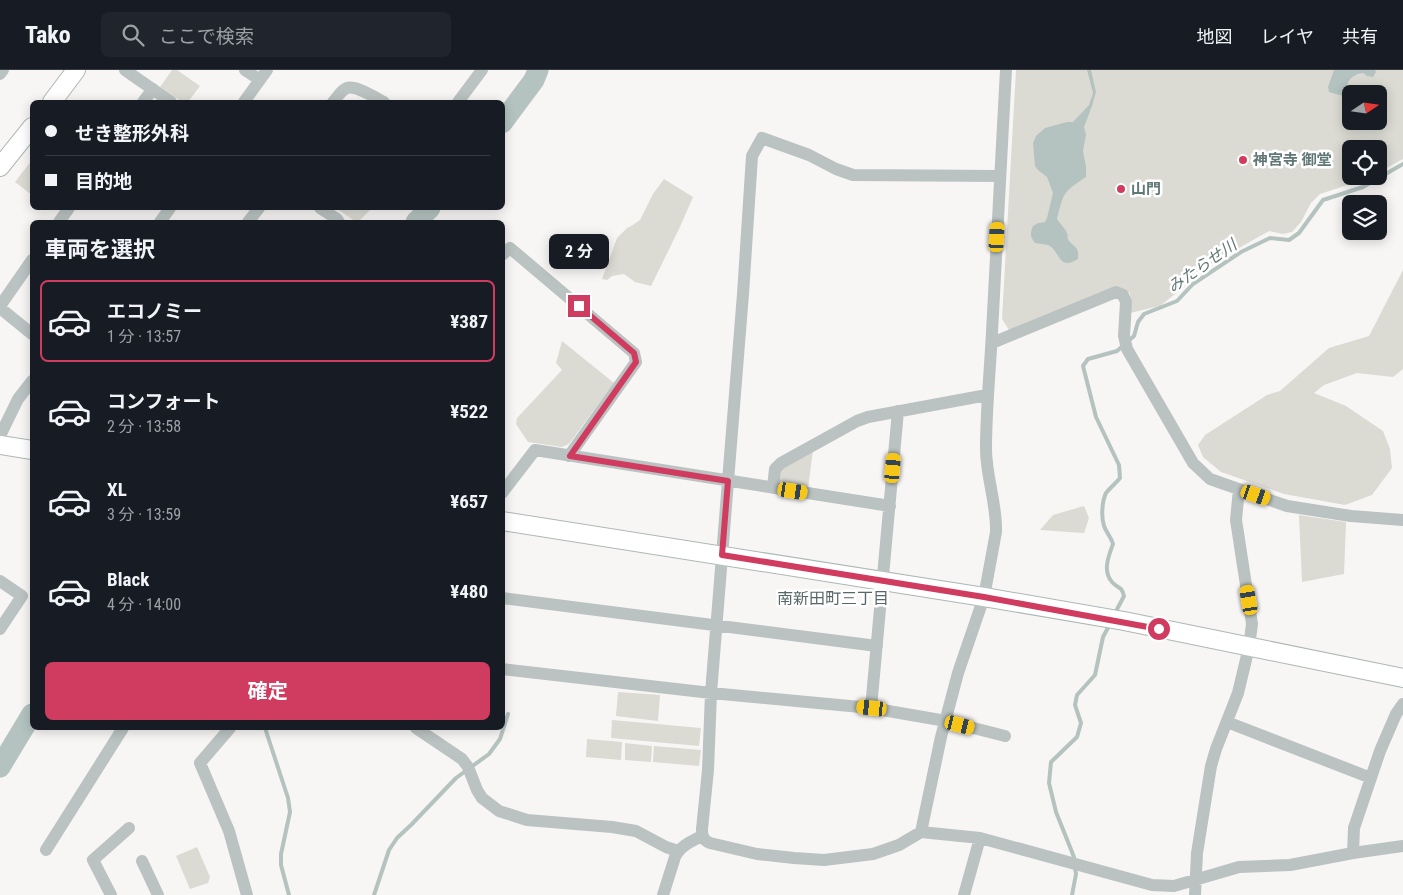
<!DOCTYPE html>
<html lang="ja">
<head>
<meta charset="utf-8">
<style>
  body { margin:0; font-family:"Roboto Condensed","Noto Sans JP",sans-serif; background:#20242c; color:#f1f3f6; height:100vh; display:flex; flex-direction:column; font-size:19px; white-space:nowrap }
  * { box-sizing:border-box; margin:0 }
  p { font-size:16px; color:#9ea1a6 }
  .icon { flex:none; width:28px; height:28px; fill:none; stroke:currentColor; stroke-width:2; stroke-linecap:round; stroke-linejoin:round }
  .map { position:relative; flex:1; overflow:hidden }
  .sheet { position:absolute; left:30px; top:150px; width:475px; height:510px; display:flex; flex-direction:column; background:#171b24; border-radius:8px; box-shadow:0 2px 12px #0003 }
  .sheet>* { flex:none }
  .guide { position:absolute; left:30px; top:30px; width:475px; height:110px; border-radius:8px; box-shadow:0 2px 12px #0003; display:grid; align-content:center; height:110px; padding:0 15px; background:#171b24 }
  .needle { width:32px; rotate:77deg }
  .controls { position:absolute; left:1342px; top:15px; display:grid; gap:10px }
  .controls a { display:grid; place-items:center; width:45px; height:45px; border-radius:8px; background:#171b24; box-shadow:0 2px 12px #0003; font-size:25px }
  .end { position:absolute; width:22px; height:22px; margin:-11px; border:6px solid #d03b60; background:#fff; box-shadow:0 0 0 2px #fff }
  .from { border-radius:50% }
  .bubble { position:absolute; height:35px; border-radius:8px; background:#171b24; box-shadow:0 2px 12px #0003; font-size:16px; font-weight:700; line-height:35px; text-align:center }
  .car { position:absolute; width:15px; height:30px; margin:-15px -8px; border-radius:6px; box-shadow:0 0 4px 1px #0007; background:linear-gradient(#f5c518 24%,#345 0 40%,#f5c518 0 76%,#345 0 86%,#f5c518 0) }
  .guide b { display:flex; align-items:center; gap:18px; height:48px; font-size:19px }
  .guide b+b { border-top:1px solid #363941 }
  .guide i { width:12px; height:12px; background:#f1f3f6 }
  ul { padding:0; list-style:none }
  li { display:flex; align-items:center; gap:15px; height:82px; margin:0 10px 8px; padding:0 5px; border:2px solid transparent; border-radius:8px }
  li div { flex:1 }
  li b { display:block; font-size:19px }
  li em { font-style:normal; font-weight:700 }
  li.current { border-color:#d03b60 }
  li>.icon { width:45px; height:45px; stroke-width:1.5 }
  h2 { padding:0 15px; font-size:22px; line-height:60px }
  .cta { display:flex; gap:10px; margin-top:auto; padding:10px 15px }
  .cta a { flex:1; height:58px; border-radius:8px; background:#d03b60; color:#fff; font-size:20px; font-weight:700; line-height:58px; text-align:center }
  header { display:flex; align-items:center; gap:30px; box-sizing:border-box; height:70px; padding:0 25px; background:#171b24; border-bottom:1px solid #363941 }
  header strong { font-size:24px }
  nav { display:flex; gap:28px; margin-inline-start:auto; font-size:18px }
  .search { width:350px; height:45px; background:#20242c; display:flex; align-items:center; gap:12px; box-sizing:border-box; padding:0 18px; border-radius:8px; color:#9ea1a6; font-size:19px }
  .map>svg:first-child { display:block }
  .green { fill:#dbdbd4; fill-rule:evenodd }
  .water { fill:#b4c3c0 }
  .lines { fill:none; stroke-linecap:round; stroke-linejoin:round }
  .stream { stroke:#b4c3c0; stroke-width:4 }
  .river { stroke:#b4c3c0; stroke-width:21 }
  .secondary-casing { stroke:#adb7b6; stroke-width:20 }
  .street { stroke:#bac2c2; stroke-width:12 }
  .secondary { stroke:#fff; stroke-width:18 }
  .route { stroke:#d03b60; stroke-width:6 }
  .poi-dot { fill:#d03b60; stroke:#fff; stroke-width:2 }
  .labels { text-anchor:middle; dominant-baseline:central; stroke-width:5; stroke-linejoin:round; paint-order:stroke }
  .poi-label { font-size:15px; font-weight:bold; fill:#607776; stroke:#fff; text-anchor:start }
  .water-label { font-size:16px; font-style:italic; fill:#607772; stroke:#fff }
  .neighbourhood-label { font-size:16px; fill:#566867; stroke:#fff }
</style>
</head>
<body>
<header>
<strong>Tako</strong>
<div class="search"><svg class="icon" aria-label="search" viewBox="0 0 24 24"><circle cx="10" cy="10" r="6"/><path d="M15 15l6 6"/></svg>ここで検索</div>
<nav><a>地図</a><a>レイヤ</a><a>共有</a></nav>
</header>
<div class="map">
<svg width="1403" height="825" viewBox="0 0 1403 825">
  <rect width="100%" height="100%" fill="#f7f6f4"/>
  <path class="green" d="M172 0H177L200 16 188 32H182L160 17Z
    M1016 0H1403V89L1379 102V79H1351V106H1370L1363 110 1320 124 1311 133 1301 152 1292 162 1283 164 1269 161 1195 203 1175 224 1160 236 1130 243V223L1117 216 1009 260 1002 249ZM1351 24H1379V51H1351Z
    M32 90V125L15 112Z
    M664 109 693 127 679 159 651 216 635 212 624 204 612 206 607 210 602 209 617 168 627 158 633 155 640 150 653 124Z
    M336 138H372L358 152H356Z
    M1403 200V299L1393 307 1357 303 1324 315 1314 323 1346 336 1383 361 1390 379 1392 398 1372 425 1345 435 1284 424 1221 402 1203 387 1198 375 1205 365 1267 325 1280 321 1329 278 1369 266Z
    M562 271 614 313 569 374 562 377 528 372 516 354 517 348 562 300 556 293Z
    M813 380 808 419 783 414 779 411 780 400Z
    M1084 436 1089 448 1084 463 1040 460 1053 445Z
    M1299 445 1346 452 1344 504 1302 512Z
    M618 622 660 625 658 651 616 646Z
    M612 650 701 658 699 676 611 668Z
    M587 669 622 672 621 690 586 687Z
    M625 673 652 676 651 692 625 690Z
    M654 676 701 680 699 696 653 692Z
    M197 777 210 807 208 813 190 819 176 786Z"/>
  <path class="water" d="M1087 0H1091L1096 22 1092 36 1084 57 1086 65 1083 81 1086 97V107C1062 123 1064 122 1057 149 1060 154 1065 158 1067 163 1069 168 1066 166 1069 171 1075 178 1079 176 1078 189 1058 202 1060 180 1048 175 1044 174 1039 174 1035 173 1030 167 1030 163 1033 156L1038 153 1045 152 1047 148 1053 123 1047 107 1038 100 1035 96 1033 73 1036 66 1045 58 1067 52H1073L1089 35 1093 23Z
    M1334 0H1375L1376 2 1373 7 1367 6 1363 3C1355 4 1349 8 1347 15L1350 21 1347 25 1343 26 1329 22 1328 17Z"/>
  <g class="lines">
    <path class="stream" d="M1114 545 1124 526C1121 515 1118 519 1112 512 1102 501 1109 485 1113 474 1111 467 1106 462 1104 456 1101 447 1102 431 1106 423 1110 418 1116 413 1120 408L1119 395 1096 347 1083 296 1088 289 1117 281 1134 266 1138 252 1144 244 1177 231 1193 214 1241 182 1270 168 1289 170 1299 163 1323 130 1363 117 1403 94
      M265 658 288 728 290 742 281 784V795L289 825
      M1074 791V787L1056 742 1049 713 1051 692 1077 667 1081 653 1075 635 1077 625 1095 605 1103 567 1110 554
      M374 825 389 780 397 768 411 755 456 708 489 684 500 669 508 644
      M1072 825 1076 804 1075 798"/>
    <path class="river" d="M502 53 534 10 538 0
      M416 152 430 138
      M0 697 32 644"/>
    <defs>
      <path id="secondary" d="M52 32 76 0
        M0 97 32 57
        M0 375 32 380
        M502 451 984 527 1124 551 1403 608"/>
    </defs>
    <use href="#secondary" class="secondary-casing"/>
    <path class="street" d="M125 0 171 32
      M245 0 260 10
      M0 4 3 0
      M143 32 153 19
      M244 32 267 0
      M333 32C337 28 341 20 347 18 356 15 376 28 384 32
      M458 32 482 0
      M1000 106 853 105 836 99 809 85 762 68 752 86 743 224 711 623 708 700 702 759C702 766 703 770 710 773L757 784 794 788 824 790 873 784 899 775 921 762 980 768 1152 815 1174 816 1239 797 1290 795 1353 783 1403 776
      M320 138 337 149 339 152
      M59 152 69 138
      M160 152 170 138
      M248 152 259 138
      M502 185 510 178 634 283 636 292 569 386
      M0 236 32 190
      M0 238 32 264
      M992 273 1116 222 1123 225 1126 232 1124 266 1127 279 1193 393 1210 409 1287 436 1351 446 1403 450
      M0 366 18 329 32 311
      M773 418 775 399 781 393 857 351 868 347 987 325
      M502 423 535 380 890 436
      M0 511 22 526 0 559
      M502 528 877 576
      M502 599 711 623 871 638 946 651 1005 666
      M871 638 898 341
      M1227 652 1371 708
      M230 658 200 693 229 761 247 825
      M416 658 462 689 468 697 477 720 482 728 499 741 527 750 612 757 636 761 666 777 678 781
      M921 762 941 667 958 603 984 527 996 462C997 434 986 407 986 379 986 340 990 301 992 262 997 174 1001 87 1006 0
      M46 780 123 658
      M1353 783 1354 758 1380 681 1396 644 1403 634
      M142 791 158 825
      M111 825 93 790 129 758
      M663 825 675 787C680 776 692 771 702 766
      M964 825 980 768
      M1195 825 1197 783 1211 696 1216 679 1238 623 1249 577 1252 554 1236 450 1239 419"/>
    <use href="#secondary" class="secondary"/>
  </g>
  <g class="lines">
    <path class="route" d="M579 236 634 283 636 292 570 386 728 411 722 485 984 527 1159 559"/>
  </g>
  <g class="poi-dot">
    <circle cx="1243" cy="90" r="5"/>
    <circle cx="1121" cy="119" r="5"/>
  </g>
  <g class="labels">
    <g class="poi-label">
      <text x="1253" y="90">神宮寺 御堂</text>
      <text x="1131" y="119">山門</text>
    </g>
    <g class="water-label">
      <text transform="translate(1202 196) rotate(-35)">みたらせ川</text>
    </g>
    <g class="neighbourhood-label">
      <text x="833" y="528">南新田町三丁目</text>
    </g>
  </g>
</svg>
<div class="controls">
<a><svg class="needle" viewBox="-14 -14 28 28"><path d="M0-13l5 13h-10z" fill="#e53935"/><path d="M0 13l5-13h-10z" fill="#9ea1a6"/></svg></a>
<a><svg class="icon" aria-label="locate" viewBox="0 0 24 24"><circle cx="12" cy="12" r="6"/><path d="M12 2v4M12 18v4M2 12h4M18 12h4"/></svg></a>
<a><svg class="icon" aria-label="layers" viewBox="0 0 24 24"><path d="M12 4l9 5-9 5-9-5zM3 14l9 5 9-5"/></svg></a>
</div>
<i class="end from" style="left:1159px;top:559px"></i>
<i class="end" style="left:579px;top:236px"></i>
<div class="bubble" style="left:549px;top:164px;width:60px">2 分</div>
<i class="car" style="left:997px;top:167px;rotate:3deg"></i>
<i class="car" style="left:893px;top:398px;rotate:5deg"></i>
<i class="car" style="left:793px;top:421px;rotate:99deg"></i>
<i class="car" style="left:1256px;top:425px;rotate:109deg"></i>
<i class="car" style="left:1249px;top:530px;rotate:350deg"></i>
<i class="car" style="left:872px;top:638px;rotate:276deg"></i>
<i class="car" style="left:960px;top:655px;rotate:104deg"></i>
<div class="guide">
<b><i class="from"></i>せき整形外科</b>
<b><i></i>目的地</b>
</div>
<section class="sheet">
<h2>車両を選択</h2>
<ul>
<li class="current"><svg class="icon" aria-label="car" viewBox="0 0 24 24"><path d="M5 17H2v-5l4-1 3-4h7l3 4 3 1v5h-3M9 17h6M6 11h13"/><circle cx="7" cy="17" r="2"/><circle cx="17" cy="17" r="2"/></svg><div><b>エコノミー</b><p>1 分 · 13:57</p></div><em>¥387</em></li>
<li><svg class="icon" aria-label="car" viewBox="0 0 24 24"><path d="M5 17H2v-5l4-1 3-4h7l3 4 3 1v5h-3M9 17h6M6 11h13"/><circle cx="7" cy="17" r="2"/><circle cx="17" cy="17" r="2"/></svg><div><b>コンフォート</b><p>2 分 · 13:58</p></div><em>¥522</em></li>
<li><svg class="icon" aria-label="car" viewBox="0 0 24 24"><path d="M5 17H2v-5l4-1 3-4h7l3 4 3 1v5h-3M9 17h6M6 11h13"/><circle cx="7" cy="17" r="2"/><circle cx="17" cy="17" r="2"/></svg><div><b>XL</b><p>3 分 · 13:59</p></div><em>¥657</em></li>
<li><svg class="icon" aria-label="car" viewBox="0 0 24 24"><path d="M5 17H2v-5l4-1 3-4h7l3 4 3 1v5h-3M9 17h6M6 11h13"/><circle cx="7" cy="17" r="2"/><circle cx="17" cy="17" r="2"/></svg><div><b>Black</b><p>4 分 · 14:00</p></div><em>¥480</em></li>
</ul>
<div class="cta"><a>確定</a></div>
</section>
</div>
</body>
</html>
